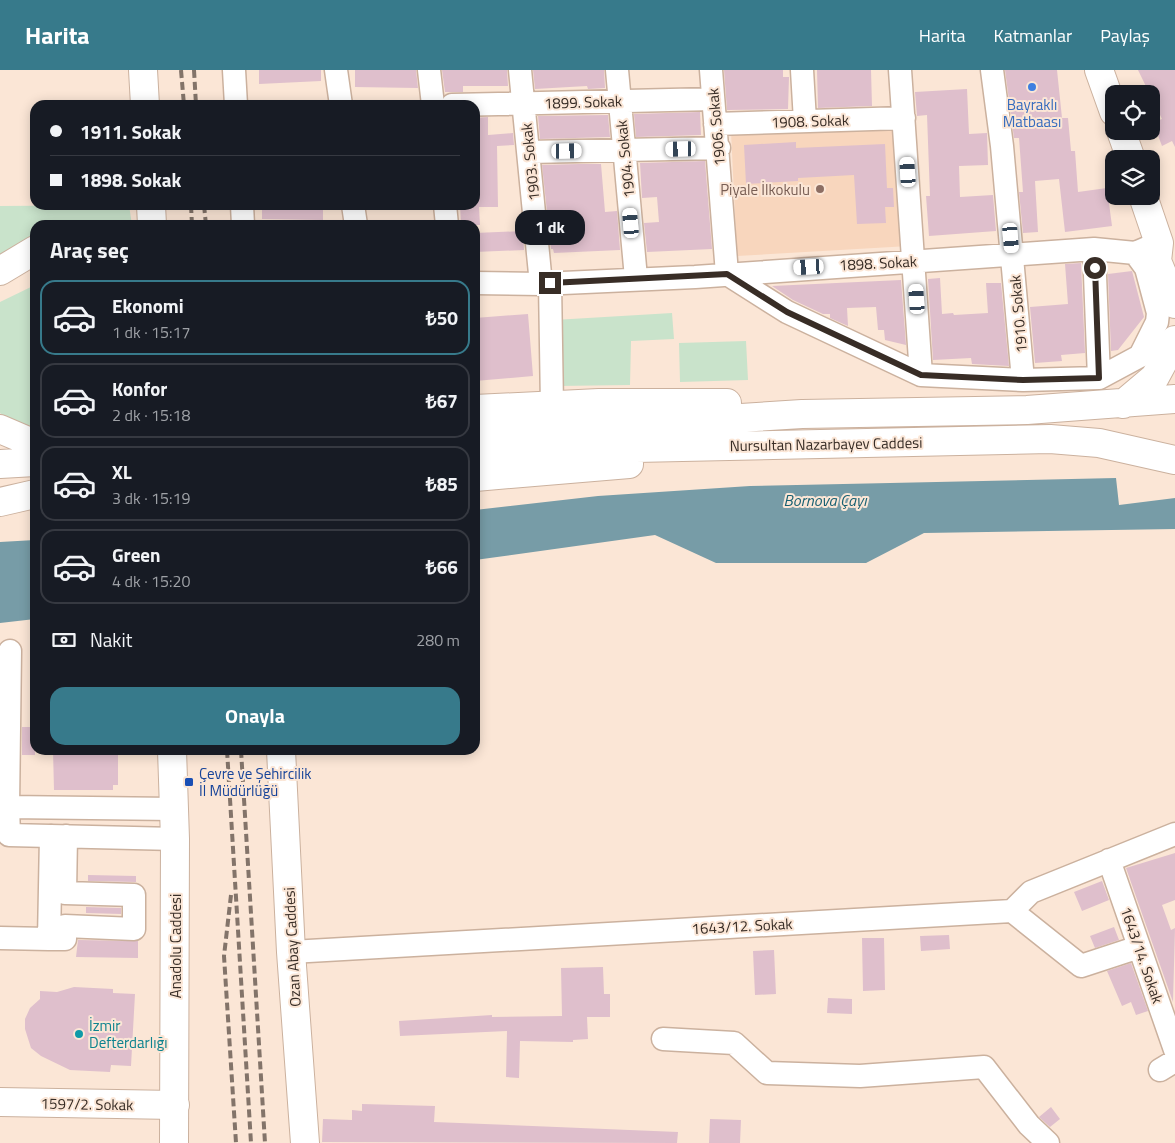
<!DOCTYPE html>
<html lang="tr">
<head>
<meta charset="utf-8">
<style>
  body { margin:0; font-family:"Titillium Web",sans-serif; background:#242831; color:#f1f3f6; height:100vh; display:flex; flex-direction:column; font-size:19px; white-space:nowrap }
  * { box-sizing:border-box; margin:0 }
  p { font-size:16px; color:#9ea1a6 }
  .icon { flex:none; width:28px; height:28px; fill:none; stroke:currentColor; stroke-width:2; stroke-linecap:round; stroke-linejoin:round }
  .map { position:relative; flex:1; overflow:hidden }
  .sheet { position:absolute; left:30px; top:150px; width:450px; height:535px; display:flex; flex-direction:column; background:#171b24; border-radius:15px; box-shadow:0 2px 12px #0003 }
  .sheet>* { flex:none }
  .banner { position:absolute; left:30px; top:30px; width:450px; height:110px; border-radius:15px; box-shadow:0 2px 12px #0003; display:grid; align-content:center; height:110px; padding:0 20px; background:#171b24 }
  .controls { position:absolute; left:1105px; top:15px; display:grid; gap:10px }
  .controls a { display:grid; place-items:center; width:55px; height:55px; border-radius:10px; background:#171b24; box-shadow:0 2px 12px #0003; font-size:25px }
  .end { position:absolute; width:22px; height:22px; margin:-11px; border:6px solid #382d26; background:#fff; box-shadow:0 0 0 2px #fff }
  .from { border-radius:50% }
  .bubble { position:absolute; height:35px; border-radius:15px; background:#171b24; box-shadow:0 2px 12px #0003; font-size:16px; font-weight:700; line-height:35px; text-align:center }
  .car { position:absolute; width:15px; height:30px; margin:-15px -8px; border-radius:6px; box-shadow:0 0 4px 1px #0007; background:linear-gradient(#fff 24%,#345 0 40%,#fff 0 76%,#345 0 86%,#fff 0) }
  .banner b { display:flex; align-items:center; gap:18px; height:48px; font-size:19px }
  .banner b+b { border-top:1px solid #363941 }
  .banner i { width:12px; height:12px; background:#f1f3f6 }
  ul { padding:0; list-style:none }
  li { display:flex; align-items:center; gap:15px; height:75px; margin:0 10px 8px; padding:0 10px; border:2px solid #363941; border-radius:15px }
  li div { flex:1 }
  li b { display:block; font-size:19px }
  li em { font-style:normal; font-weight:700 }
  li.current { border-color:#377a8b }
  li>.icon { width:45px; height:45px; stroke-width:1.5 }
  h2 { padding:0 20px; font-size:22px; line-height:60px }
  .pay { display:flex; align-items:center; gap:12px; height:55px; padding:0 20px; font-size:19px }
  .pay p { margin-inline-start:auto }
  .primary-button { display:flex; gap:10px; margin-top:auto; padding:10px 20px }
  .primary-button a { flex:1; height:58px; border-radius:15px; background:#377a8b; color:#fff; font-size:20px; font-weight:700; line-height:58px; text-align:center }
  header { display:flex; align-items:center; gap:30px; box-sizing:border-box; height:70px; padding:0 25px; background:#377a8b; color:#fff }
  header strong { font-size:24px }
  nav { display:flex; gap:28px; margin-inline-start:auto; font-size:18px }
  .map>svg:first-child { display:block }
  .built { fill:#f8d6bd }
  .green { fill:#c9e3cb }
  .water { fill:#779ca7 }
  .building { fill:#dfbfcc }
  .lines { fill:none; stroke-linecap:round; stroke-linejoin:round }
  .minor-casing { stroke:#cbb19e; stroke-width:25 }
  .major-casing { stroke:#cbb19e; stroke-width:30 }
  .highway-casing { stroke:#cbb19e; stroke-width:30 }
  .minor { stroke:#fff; stroke-width:22 }
  .major { stroke:#fff; stroke-width:28 }
  .highway { stroke:#fff; stroke-width:28 }
  .rail { stroke:#83746a; stroke-width:4; stroke-dasharray:8 4; stroke-linecap:butt }
  .route { stroke:#382d26; stroke-width:6 }
  .shop-dot { fill:#3f7fe0; stroke:#fbe6d6; stroke-width:2 }
  .education-dot { fill:#8d6e63; stroke:#fbe6d6; stroke-width:2 }
  .transit-dot { fill:#1a4fb4; stroke:#fbe6d6; stroke-width:2 }
  .culture-dot { fill:#0f9aa8; stroke:#fbe6d6; stroke-width:2 }
  .labels { text-anchor:middle; dominant-baseline:central; stroke-width:4; stroke-linejoin:round; paint-order:stroke }
  .street-label { font-size:15px; fill:#382d26; stroke:#fbe6d6 }
  .shop-label { font-size:15px; fill:#366cbe; stroke:#fbe6d6 }
  .education-label { font-size:15px; fill:#785e54; stroke:#fbe6d6; text-anchor:end }
  .transit-label { font-size:15px; fill:#164399; stroke:#fbe6d6; text-anchor:start }
  .culture-label { font-size:15px; fill:#0d838f; stroke:#fbe6d6; text-anchor:start }
  .water-label { font-size:16px; font-style:italic; fill:#165f71; stroke:#fbe6d6 }
</style>
</head>
<body>
<header>
<strong>Harita</strong>
<nav><a>Harita</a><a>Katmanlar</a><a>Paylaş</a></nav>
</header>
<div class="map">
<svg width="1175" height="1073" viewBox="0 0 1175 1073">
  <rect width="100%" height="100%" fill="#fbe6d6"/>
  <path class="built" d="M902 60 909 176 737 186 731 62Z"/>
  <path class="green" d="M129 135 132 155H35V169L0 185V136Z
    M35 215V365L15 357 0 343V232Z
    M672 243 674 269 631 271 630 315 557 316 554 250Z
    M746 271 748 310 680 312 679 273Z"/>
  <path class="water" d="M1116 408 1119 435 1175 428V459L924 463 866 493H716L655 465 475 490V440L598 426 750 416Z
    M35 470V549L0 553V472Z"/>
  <path class="building" d="M259 0H321V11L259 14Z
    M355 0H416L418 18 355 17Z
    M442 0H507L508 16H463V22H445Z
    M533 0H604L605 18 588 19 587 16 535 19Z
    M724 0H783V7H789L788 39 727 40Z
    M817 0H871L872 36 818 38Z
    M1005 0H1057L1062 48H1068L1071 81H1075L1078 122 1107 118 1112 156 1065 162 1059 109 1035 111 1038 162 1023 163 1019 122H1023L1019 68H1014Z
    M1138 0H1175V77L1172 71 1162 76 1153 52 1162 49Z
    M967 19 969 64 987 63 988 95 959 96 960 127 993 125 996 161 929 166 926 126H930L927 45 917 46 915 22Z
    M700 42 701 65 636 67 634 44Z
    M608 45 610 67 540 69 538 46Z
    M488 47V65L513 63 514 75 497 76 498 137H479L480 155H461L460 135H475V48Z
    M796 72V78L885 74 887 118H893L894 137H885L886 153 857 154 854 105 798 108V111L746 114 744 75Z
    M705 91 712 179 647 182 644 153 659 152 657 127 642 128 640 93Z
    M579 94H601L605 142 617 141 620 180 554 183 553 179H551L542 95Z
    M262 135H323V150L262 149Z
    M523 161 524 180 475 182V163Z
    M1081 193 1085 283 1061 285 1062 291 1035 293 1030 237 1068 234 1065 194Z
    M1132 201 1144 247 1118 280 1111 281 1108 204Z
    M940 208 942 244 953 243 954 245 988 243 986 213H1001L1009 296 972 294 971 288 933 290 928 209Z
    M901 210 906 275 885 270 884 260H878L876 237 847 238 848 256 830 248V244H823L793 230 772 216Z
    M528 244 533 306 475 311V248Z
    M22 657H35V685H22Z
    M53 680H118V715H113V720H54Z
    M1175 783V830L1162 835 1171 860 1175 858 1173 932 1126 798Z
    M88 805 136 806V812L88 811Z
    M1102 811 1109 830 1082 841 1074 822Z
    M86 837 121 838V844L86 843Z
    M1114 857 1119 870 1095 878 1090 866Z
    M949 865 950 879 921 881 920 866Z
    M862 868H884L885 920 863 921Z
    M78 870 138 871V888L76 887Z
    M774 880 776 924 755 925 753 881Z
    M1131 893 1148 941 1136 945 1131 932 1122 936 1107 901Z
    M603 897 604 924H610V947H587L588 969 573 970V972L520 971 519 1008 506 1007 507 961 400 966 399 951 492 945V947L562 946 561 898Z
    M74 917 113 919V923L135 924 131 996 111 995 110 1002 70 1000 41 986 31 978 25 959V949L30 938 40 929V921L57 922Z
    M828 928 852 929V944L827 943Z
    M362 1034 435 1036 434 1052 678 1062 677 1073 322 1072 323 1049 352 1050V1040L362 1041Z
    M1051 1037 1060 1049 1050 1057 1039 1047Z
    M710 1049 741 1050 740 1073H709Z"/>
  <g class="lines">
    <defs>
      <path id="minor" d="M234 0 236 35
        M336 0 341 35
        M429 0 433 35
        M520 0 541 214
        M617 0 636 208
        M711 0 727 204 787 242 921 305 1023 310 1099 308 1140 286 1157 252 1158 243 1146 198 1135 183
        M802 0 805 51
        M900 0 921 305
        M992 0 1002 76 1023 310
        M452 35 713 29
        M715 54 904 48
        M529 82 719 78
        M242 135 243 155
        M353 135 356 155
        M445 135 447 155
        M1094 179 1099 308
        M475 213 541 214 695 207 1094 179 1135 183 1149 177
        M550 213 552 337
        M8 737 10 581
        M174 739 8 737 9 765 175 769
        M51 766 49 869H65V856L134 859V825L65 823 66 766
        M1109 790 1175 980
        M1012 841 1081 896 1139 877
        M0 868 49 869
        M291 882 1012 841 1031 822 1175 764
        M663 969 734 973 767 1003 860 1006 984 997 1029 1055 1048 1073
        M1160 1000 1175 991"/>
      <path id="major" d="M143 0 145 35
        M1099 0 1114 42
        M1121 61 1131 89
        M1143 126 1159 173 1157 191 1175 234
        M151 135 152 155
        M1123 334 1155 307 1175 270
        M475 339 599 333H727
        M475 365 802 344 1027 340 1175 329
        M475 385 543 380 1050 369 1099 373 1175 390
        M475 407 629 394
        M172 680 175 769 174 1073
        M281 680 291 882 305 1073
        M0 1032 175 1035"/>
      <path id="highway" d="M0 201 35 180
        M0 359 35 374
        M0 394 35 392
        M0 432 35 424"/>
    </defs>
    <use href="#minor" class="minor-casing"/>
    <use href="#major" class="major-casing"/>
    <use href="#highway" class="highway-casing"/>
    <use href="#minor" class="minor"/>
    <use href="#major" class="major"/>
    <use href="#highway" class="highway"/>
    <path class="rail" d="M181 0 184 35
      M194 0 196 35
      M191 135 192 155
      M204 135 206 155
      M227 680 251 1073
      M241 680 265 1073
      M231 825 224 886 236 1073"/>
  </g>
  <g class="lines">
    <path class="route" d="M550 213 727 204 787 242 921 305 1023 310 1099 308 1095 198"/>
  </g>
  <circle class="shop-dot" cx="1032" cy="17" r="5"/>
  <circle class="education-dot" cx="820" cy="119" r="5"/>
  <rect class="transit-dot" x="184" y="707" width="10" height="10" rx="2.5"/>
  <circle class="culture-dot" cx="79" cy="964" r="5"/>
  <g class="labels">
    <g class="street-label">
      <text transform="translate(583 32) rotate(-2)">1899. Sokak</text>
      <text transform="translate(810 51) rotate(-2)">1908. Sokak</text>
      <text transform="translate(716 57) rotate(-95)">1906. Sokak</text>
      <text transform="translate(625 89) rotate(-96)">1904. Sokak</text>
      <text transform="translate(530 92) rotate(-96)">1903. Sokak</text>
      <text transform="translate(878 193) rotate(-3)">1898. Sokak</text>
      <text transform="translate(1018 244) rotate(-95)">1910. Sokak</text>
      <text transform="translate(826 374) rotate(-1)">Nursultan Nazarbayev Caddesi</text>
      <text transform="translate(742 856) rotate(-3)">1643/12. Sokak</text>
      <text transform="translate(175 876) rotate(-90)">Anadolu Caddesi</text>
      <text transform="translate(292 877) rotate(-93)">Ozan Abay Caddesi</text>
      <text transform="translate(1142 885) rotate(71)">1643/14. Sokak</text>
      <text transform="translate(87 1034) rotate(1)">1597/2. Sokak</text>
    </g>
    <g class="shop-label">
      <text x="1032" y="34">Bayraklı<tspan x="1032" dy="17">Matbaası</tspan></text>
    </g>
    <g class="education-label">
      <text x="810" y="119">Piyale İlkokulu</text>
    </g>
    <g class="transit-label">
      <text x="199" y="703">Çevre ve Şehircilik<tspan x="199" dy="17">İl Müdürlüğü</tspan></text>
    </g>
    <g class="culture-label">
      <text x="89" y="955">İzmir<tspan x="89" dy="17">Defterdarlığı</tspan></text>
    </g>
    <g class="water-label">
      <text x="825" y="430">Bornova Çayı</text>
    </g>
  </g>
</svg>
<div class="controls">
<a><svg class="icon" aria-label="locate" viewBox="0 0 24 24"><circle cx="12" cy="12" r="6"/><path d="M12 2v4M12 18v4M2 12h4M18 12h4"/></svg></a>
<a><svg class="icon" aria-label="layers" viewBox="0 0 24 24"><path d="M12 4l9 5-9 5-9-5zM3 14l9 5 9-5"/></svg></a>
</div>
<i class="end from" style="left:1095px;top:198px"></i>
<i class="end" style="left:550px;top:213px"></i>
<div class="bubble" style="left:515px;top:140px;width:70px">1 dk</div>
<i class="car" style="left:681px;top:79px;rotate:269deg"></i>
<i class="car" style="left:567px;top:81px;rotate:89deg"></i>
<i class="car" style="left:908px;top:102px;rotate:356deg"></i>
<i class="car" style="left:631px;top:153px;rotate:355deg"></i>
<i class="car" style="left:1011px;top:168px;rotate:175deg"></i>
<i class="car" style="left:809px;top:197px;rotate:267deg"></i>
<i class="car" style="left:917px;top:229px;rotate:356deg"></i>
<div class="banner">
<b><i class="from"></i>1911. Sokak</b>
<b><i></i>1898. Sokak</b>
</div>
<section class="sheet">
<h2>Araç seç</h2>
<ul>
<li class="current"><svg class="icon" aria-label="car" viewBox="0 0 24 24"><path d="M5 17H2v-5l4-1 3-4h7l3 4 3 1v5h-3M9 17h6M6 11h13"/><circle cx="7" cy="17" r="2"/><circle cx="17" cy="17" r="2"/></svg><div><b>Ekonomi</b><p>1 dk · 15:17</p></div><em>₺50</em></li>
<li><svg class="icon" aria-label="car" viewBox="0 0 24 24"><path d="M5 17H2v-5l4-1 3-4h7l3 4 3 1v5h-3M9 17h6M6 11h13"/><circle cx="7" cy="17" r="2"/><circle cx="17" cy="17" r="2"/></svg><div><b>Konfor</b><p>2 dk · 15:18</p></div><em>₺67</em></li>
<li><svg class="icon" aria-label="car" viewBox="0 0 24 24"><path d="M5 17H2v-5l4-1 3-4h7l3 4 3 1v5h-3M9 17h6M6 11h13"/><circle cx="7" cy="17" r="2"/><circle cx="17" cy="17" r="2"/></svg><div><b>XL</b><p>3 dk · 15:19</p></div><em>₺85</em></li>
<li><svg class="icon" aria-label="car" viewBox="0 0 24 24"><path d="M5 17H2v-5l4-1 3-4h7l3 4 3 1v5h-3M9 17h6M6 11h13"/><circle cx="7" cy="17" r="2"/><circle cx="17" cy="17" r="2"/></svg><div><b>Green</b><p>4 dk · 15:20</p></div><em>₺66</em></li>
</ul>
<div class="pay"><svg class="icon" aria-label="cash" viewBox="0 0 24 24"><path d="M3 7h18v10H3z"/><circle cx="12" cy="12" r="2"/></svg>Nakit<p>280 m</p></div>
<div class="primary-button"><a>Onayla</a></div>
</section>
</div>
</body>
</html>
